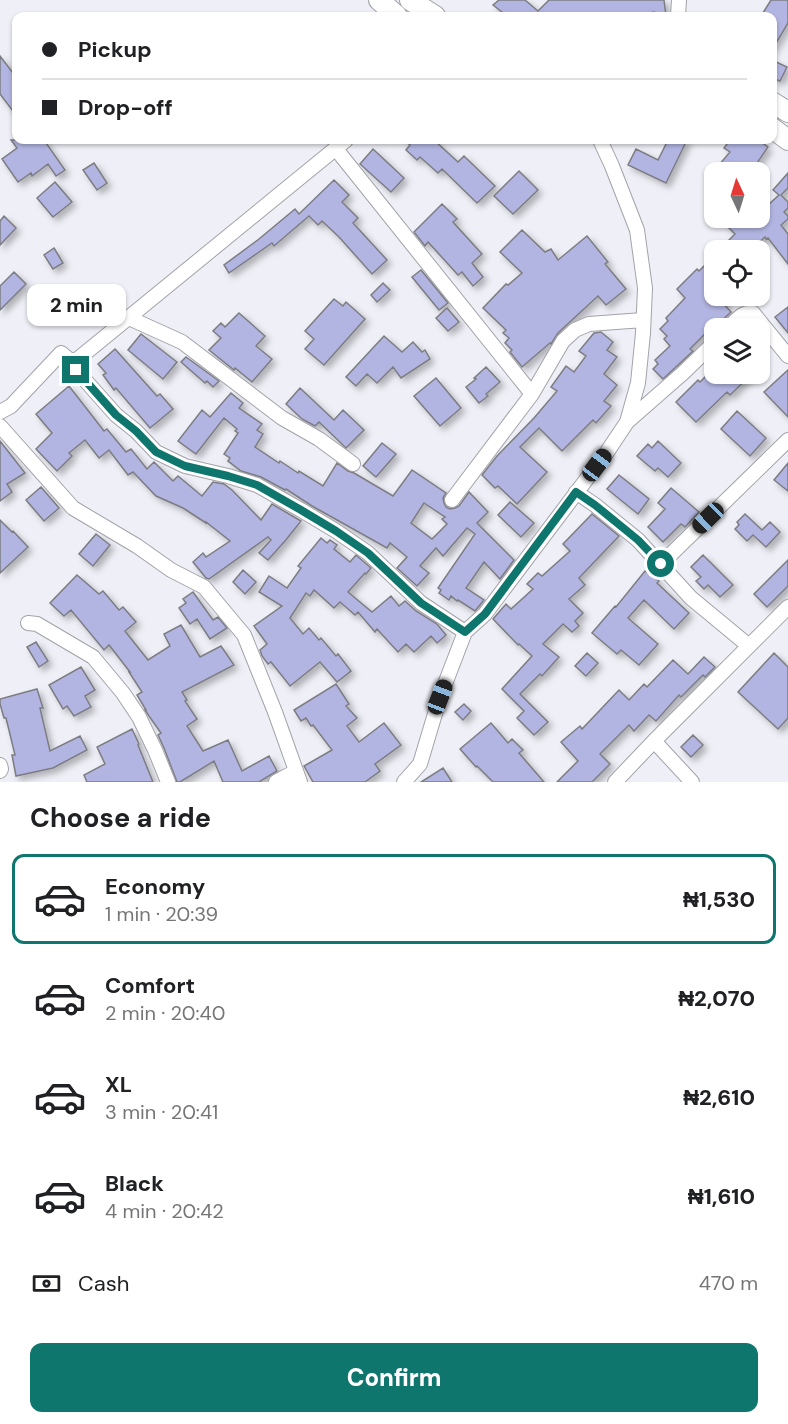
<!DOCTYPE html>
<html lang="en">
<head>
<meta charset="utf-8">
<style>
  body { margin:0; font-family:"DM Sans",sans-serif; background:#f2f2f2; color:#202124; height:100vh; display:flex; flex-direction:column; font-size:22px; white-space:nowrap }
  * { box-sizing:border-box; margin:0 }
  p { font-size:20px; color:#757577 }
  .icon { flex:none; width:33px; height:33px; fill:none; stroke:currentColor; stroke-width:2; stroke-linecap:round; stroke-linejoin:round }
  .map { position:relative; height:782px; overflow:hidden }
  .side { display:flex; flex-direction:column; background:#fff; flex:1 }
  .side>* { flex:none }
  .banner { position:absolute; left:12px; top:12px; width:765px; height:132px; border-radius:12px; box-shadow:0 2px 4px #0004; display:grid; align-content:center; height:132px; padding:0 30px; background:#fff }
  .needle { width:39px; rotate:356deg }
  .tools { position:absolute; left:704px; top:162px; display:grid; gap:12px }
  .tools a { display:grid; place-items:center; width:66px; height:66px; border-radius:12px; background:#fff; box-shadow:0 2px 4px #0004; font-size:30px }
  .end { position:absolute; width:27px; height:27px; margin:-14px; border:8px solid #0f766e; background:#fff; box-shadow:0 0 0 3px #fff }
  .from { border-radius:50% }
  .bubble { position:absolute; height:42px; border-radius:12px; background:#fff; box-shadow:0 2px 4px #0004; font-size:20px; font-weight:800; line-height:42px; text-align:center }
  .car { position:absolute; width:18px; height:36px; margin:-18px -9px; border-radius:8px; box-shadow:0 0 4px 2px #0007; background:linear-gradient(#222 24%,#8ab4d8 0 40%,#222 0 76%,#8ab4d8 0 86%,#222 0) }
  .banner b { display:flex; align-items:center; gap:21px; height:57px; font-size:22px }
  .banner b+b { border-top:2px solid #e0e0e0 }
  .banner i { width:15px; height:15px; background:#202124 }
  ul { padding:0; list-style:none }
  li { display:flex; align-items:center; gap:18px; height:90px; margin:0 12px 9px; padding:0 18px; border:3px solid transparent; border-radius:12px }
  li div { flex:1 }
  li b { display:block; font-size:22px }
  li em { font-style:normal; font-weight:800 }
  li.current { border-color:#0f766e }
  li>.icon { width:54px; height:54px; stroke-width:1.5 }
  h2 { padding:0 30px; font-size:27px; line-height:72px }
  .pay { display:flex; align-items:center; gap:15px; height:66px; padding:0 30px; font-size:22px }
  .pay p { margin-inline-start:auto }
  .action { display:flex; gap:12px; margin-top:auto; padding:12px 30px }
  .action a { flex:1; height:69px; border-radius:12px; background:#0f766e; color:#fff; font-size:24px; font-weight:800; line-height:69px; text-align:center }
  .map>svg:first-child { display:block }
  .building { fill:#b2b5e1; stroke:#7c7c82; stroke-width:1.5; fill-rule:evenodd; filter:url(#shadow) }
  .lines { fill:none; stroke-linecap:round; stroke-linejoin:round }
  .street-casing { stroke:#a2a2a9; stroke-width:16 }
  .secondary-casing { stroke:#a2a2a9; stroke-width:22 }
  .street { stroke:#fff; stroke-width:14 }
  .secondary { stroke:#fff; stroke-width:20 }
  .route { stroke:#0f766e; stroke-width:8 }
</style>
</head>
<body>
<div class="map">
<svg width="788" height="782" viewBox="0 0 788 782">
  <defs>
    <filter id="shadow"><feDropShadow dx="4" dy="4" stdDeviation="3" flood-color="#0004"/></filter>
  </defs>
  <rect width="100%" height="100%" fill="#eff0f7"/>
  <path class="building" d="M499 0H525L538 11 549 0H664L666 16H655L654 12 640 16H507L493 5Z
    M771 0H788V23L772 50V16H761Z
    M0 56 16 77V115L0 94Z
    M772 60 787 67 780 81 772 78Z
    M11 140H44L65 170 56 176 48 164 32 176 31 173 18 182 2 159 17 148Z
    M404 140H434L458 162 464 156 495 186 477 203 442 169 438 173 420 157 417 160 406 150 410 145Z
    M668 140H687L666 183 628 165 636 149 658 160Z
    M730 140H758L768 147 753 169 748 166 742 172H713L730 152 724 148Z
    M373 149 404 178 391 192 360 164Z
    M94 163 107 183 97 190 83 170Z
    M519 171 538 190 513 214 494 196Z
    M788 173V188L781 195 788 202V208L784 212 788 216V219L781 225 788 234V264L768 238 766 239 765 237 751 250H719L735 234 725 224 731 218H744L749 222 754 218H759V213L779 195 773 190Z
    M334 180 349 195 342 202 358 218 353 223 387 260 372 274 339 237 322 221 318 225 309 216 274 246 272 243 229 273 224 265 259 239 295 209 299 214Z
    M55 182 72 202 53 217 37 198Z
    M442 204 457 219 453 222 482 254 472 263 483 277 473 286 462 272 458 275 428 242 425 246 414 232Z
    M4 216 16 228 0 245V221Z
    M522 230 545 252 551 249 558 260 587 236 608 262 605 264 626 289 606 305 598 296 558 333 551 344 550 343 522 367 510 352 512 350 505 343 509 338 503 333 506 330 483 308 506 284 508 285 522 273 500 252Z
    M54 248 63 263 53 269 44 255Z
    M714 256V296H729L722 302 731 312 714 328 712 327 690 349 693 351 663 379 653 369 658 364 655 360 670 346 664 339 667 336 660 329 668 321 666 318 685 298 677 289 697 269 699 271Z
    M421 270 448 303 439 310 412 277Z
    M14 272 26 284 0 310V286Z
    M383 283 390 290 377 302 371 295Z
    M334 299 343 306 346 302 365 319 324 365 305 349 314 339 305 331Z
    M788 307V333L775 317Z
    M447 308 459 322 448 331 436 318Z
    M239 313 265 336 256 346 272 359 252 382 235 368 234 370 209 350 221 338 213 331 221 323 225 327Z
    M601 332 613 342 607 350 617 357 604 374 617 385 604 401 611 406 596 423 593 420 562 451 539 428 520 447 547 472 517 504 498 486 495 488 482 475 497 456 534 418 557 391 551 387 566 366 574 372 586 356 579 351 594 333Z
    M141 334 177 362 163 379 128 350Z
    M384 336 402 352 413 342 422 352 425 350 430 359 401 378 393 367 377 383 367 374 356 386 346 377Z
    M115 349 157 396 160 394 173 409 150 428 116 388 114 390 103 375 106 373 98 364Z
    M186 357 219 381 213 387 207 381 205 383 181 362Z
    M486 367 500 382 486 394 488 396 479 403 466 387 476 379 474 378Z
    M788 370V417L764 392Z
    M708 374H752L730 395 727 392 696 422 676 402 698 380 700 382Z
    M436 378 461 408 440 426 414 396Z
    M69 386 104 431 107 429 126 452 131 449 147 469 154 462 173 481 178 476 202 496 213 482 224 484 232 490 261 520 272 504 301 521 285 541 268 560 259 553 271 540 268 537 209 579 206 578 193 562 203 553 206 557 230 541 206 522V523L183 508 156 496 133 472 128 475 109 450 99 458 85 440 69 453 72 456 57 471 36 449 52 433 36 414Z
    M300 388 334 420 343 410 364 430 346 448 319 422 315 426 302 419 286 404Z
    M231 393 243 403 239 408 262 424 257 430 263 434 255 447 279 463 280 461 298 473 299 471 323 486 337 463 348 471 354 473 393 496 412 470 446 493 443 498 444 503 446 507 450 509 455 508 459 506 469 492 488 512 477 523 514 560 500 579 484 562 466 588 484 600 475 611 458 600 457 601 451 596 449 600 439 593 441 590 438 588 475 534 467 528 443 556 436 548 420 566 429 573 417 586 397 568 407 557 390 543 387 548 312 506 286 489 285 490 261 477 241 471 228 461 230 458 224 454 238 433 235 431 237 429 224 418 196 454 178 441 202 410 210 417ZM424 503 445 517 442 519 447 524 432 539 411 523Z
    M737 411 766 438 750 456 721 429Z
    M0 441 25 473 7 484 12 492 0 501Z
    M658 441 681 463 668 477 658 468 655 471 637 456 648 444 652 448Z
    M382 443 396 454 376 477 363 466Z
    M788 463V491L774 480Z
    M619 475 649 499 638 514 607 489Z
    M41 487 59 508 44 521 26 500Z
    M671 488 699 512 685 527 681 524 663 542 648 527 665 509 658 503Z
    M510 502 534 523 521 537 498 515Z
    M592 514 619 536 579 578 585 585 569 599 583 613 575 621 579 626 572 632 563 624 543 644 559 657 542 676 540 674 520 694 548 722 534 735 517 718 524 711 502 689 532 656 519 644 518 645 493 619 506 604 511 609 533 589 527 584 538 573 542 576 570 551 563 544Z
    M745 514 762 530 770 522 780 532 766 547 753 535 747 541 735 529 739 525 737 522Z
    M0 520 12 532 13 531 28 547 0 573Z
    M96 534 110 545 93 566 79 554Z
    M321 538 327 543 330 540 337 545 334 549 350 562 356 555 371 568 366 574 365 573 348 592 372 612 391 596 399 606 405 601 416 611 437 624 446 635 437 643 431 636 414 652 406 644 398 652 377 629 375 632 358 612 355 615 340 602 334 608 314 590 310 596 306 593 290 618 303 634 309 628 319 640 321 638 336 656 338 654 351 671 337 682 320 662 290 686 271 662 268 664 262 656 260 650 267 644 254 626 282 606 259 592 269 576 287 588 301 568 298 566Z
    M703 555 733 585 720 597 708 585 704 589 696 581 701 577 691 567Z
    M788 560V586L767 607 754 594Z
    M243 570 256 582 245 594 233 582Z
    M645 571 659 581 657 583 689 613 674 629 644 600 628 618 658 644 639 665 621 650 617 654 592 633 615 606 616 607Z
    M77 575 99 594 103 591 119 610 123 607 136 622 125 631 148 660 170 646 164 634 181 625 200 657 221 646 234 665 182 692 187 700 185 701 197 719 187 726 203 751 228 740 242 771 269 756 277 771 259 782H223L214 761 180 782H177L164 748 158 735 161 733 149 716 145 710H146L137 695 142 692 129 672H130L109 645 104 650 71 610 64 616 50 603Z
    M193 592 213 620 218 617 227 628 210 639 197 619 190 624 179 608 186 603 183 599Z
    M36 642 48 661 39 667 27 647Z
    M587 653 598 663 586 676 575 666Z
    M774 653 788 667V718L778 729 738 692Z
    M704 657 715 667 705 677 703 675 681 697 679 695 656 721 649 715 634 731 629 725 600 754 610 764 592 782H557L578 761 561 742 580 726 582 729 619 690 629 700 644 684 647 687 673 660 688 674Z
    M81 667 95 690 85 696 91 707 74 716 67 706 63 709 49 685Z
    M336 684 349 704 346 706 357 718 347 726 359 742 384 723 401 745 375 764 380 771 365 782H313L304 766 332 750 313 725 311 726 306 718 301 721 294 710Z
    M37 689 43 708H40L50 751 80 736 87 750 53 768 16 776 12 755H15L6 718H4L0 704V699Z
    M464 704 471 711 463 720 455 712Z
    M491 723 508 743 512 739 523 750 519 753 544 782H493L477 766 476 767 460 749Z
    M132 729 139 744 138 745 153 782H87L84 775 105 764 97 747Z
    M693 735 703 745 691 757 681 747Z
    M443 768 452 782H421Z"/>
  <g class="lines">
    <defs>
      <path id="street" d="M678 16 679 0
        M336 149 532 394
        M129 318 182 342 282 418 319 439 353 464
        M728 328C736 321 742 311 753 313L788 356
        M61 353 116 415 136 431 156 452 185 466 228 476 257 485 301 510 336 531 368 553 421 603 465 632
        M0 412 11 406 61 353 73 363 346 140
        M627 422 683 373 714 343
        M0 426 73 508 137 546 171 570 204 587 244 635 275 712 300 782
        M576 492 595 505 638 540 691 598 749 646
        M452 500 532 394 563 341 575 330 589 324 643 320
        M661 564 788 440
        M28 623 37 624 93 657 123 693 139 717 155 750 168 782
        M654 741 692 782
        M0 765 1 769 0 771
        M276 782 296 771
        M404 782 420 764 440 697 465 632 485 614 607 452 627 422 638 383 643 333 645 288 637 230 612 166 600 140
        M615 782 654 741 788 607"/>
      <path id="secondary" d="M379 0 397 16
        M410 0 435 16
        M772 102 788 112
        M772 128 788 140"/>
    </defs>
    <use href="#street" class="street-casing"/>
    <use href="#secondary" class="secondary-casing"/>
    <use href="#street" class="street"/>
    <use href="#secondary" class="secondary"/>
  </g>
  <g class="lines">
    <path class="route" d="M76 370 116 415 136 431 156 452 185 466 228 476 257 485 301 510 336 531 368 553 421 603 465 632 485 614 576 492 595 505 638 540 661 564"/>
  </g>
</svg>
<div class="tools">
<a><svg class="needle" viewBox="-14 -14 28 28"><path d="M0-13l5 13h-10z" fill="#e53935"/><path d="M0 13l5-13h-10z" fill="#757577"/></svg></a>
<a><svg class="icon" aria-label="locate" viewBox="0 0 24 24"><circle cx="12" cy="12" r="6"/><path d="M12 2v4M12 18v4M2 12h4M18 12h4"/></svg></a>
<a><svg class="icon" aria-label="layers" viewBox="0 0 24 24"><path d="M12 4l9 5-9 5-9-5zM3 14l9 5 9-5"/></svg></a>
</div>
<i class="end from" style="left:661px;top:564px"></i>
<i class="end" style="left:76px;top:370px"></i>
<div class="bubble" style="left:27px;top:284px;width:99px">2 min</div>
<i class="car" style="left:597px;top:465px;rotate:37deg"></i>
<i class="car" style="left:708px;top:518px;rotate:226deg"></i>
<i class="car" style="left:440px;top:697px;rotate:21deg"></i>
<div class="banner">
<b><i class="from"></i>Pickup</b>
<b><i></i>Drop-off</b>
</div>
</div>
<section class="side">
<h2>Choose a ride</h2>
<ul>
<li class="current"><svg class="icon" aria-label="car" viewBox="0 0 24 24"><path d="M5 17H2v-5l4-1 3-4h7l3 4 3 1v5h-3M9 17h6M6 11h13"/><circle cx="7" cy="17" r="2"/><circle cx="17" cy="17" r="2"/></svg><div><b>Economy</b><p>1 min · 20:39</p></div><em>₦1,530</em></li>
<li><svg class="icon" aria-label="car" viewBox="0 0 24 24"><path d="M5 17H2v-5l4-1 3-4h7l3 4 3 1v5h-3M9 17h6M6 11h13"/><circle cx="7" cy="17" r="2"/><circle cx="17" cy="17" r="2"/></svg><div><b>Comfort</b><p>2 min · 20:40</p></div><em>₦2,070</em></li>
<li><svg class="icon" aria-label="car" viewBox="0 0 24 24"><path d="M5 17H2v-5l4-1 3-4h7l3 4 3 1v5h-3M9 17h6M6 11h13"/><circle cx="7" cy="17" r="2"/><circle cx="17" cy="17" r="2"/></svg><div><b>XL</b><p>3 min · 20:41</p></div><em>₦2,610</em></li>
<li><svg class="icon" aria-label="car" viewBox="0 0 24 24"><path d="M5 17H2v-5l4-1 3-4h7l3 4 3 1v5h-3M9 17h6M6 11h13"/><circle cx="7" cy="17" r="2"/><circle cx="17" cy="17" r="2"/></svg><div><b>Black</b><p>4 min · 20:42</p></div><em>₦1,610</em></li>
</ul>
<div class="pay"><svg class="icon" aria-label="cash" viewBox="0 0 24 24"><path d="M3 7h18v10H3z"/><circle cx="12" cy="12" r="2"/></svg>Cash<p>470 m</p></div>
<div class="action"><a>Confirm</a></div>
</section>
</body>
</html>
